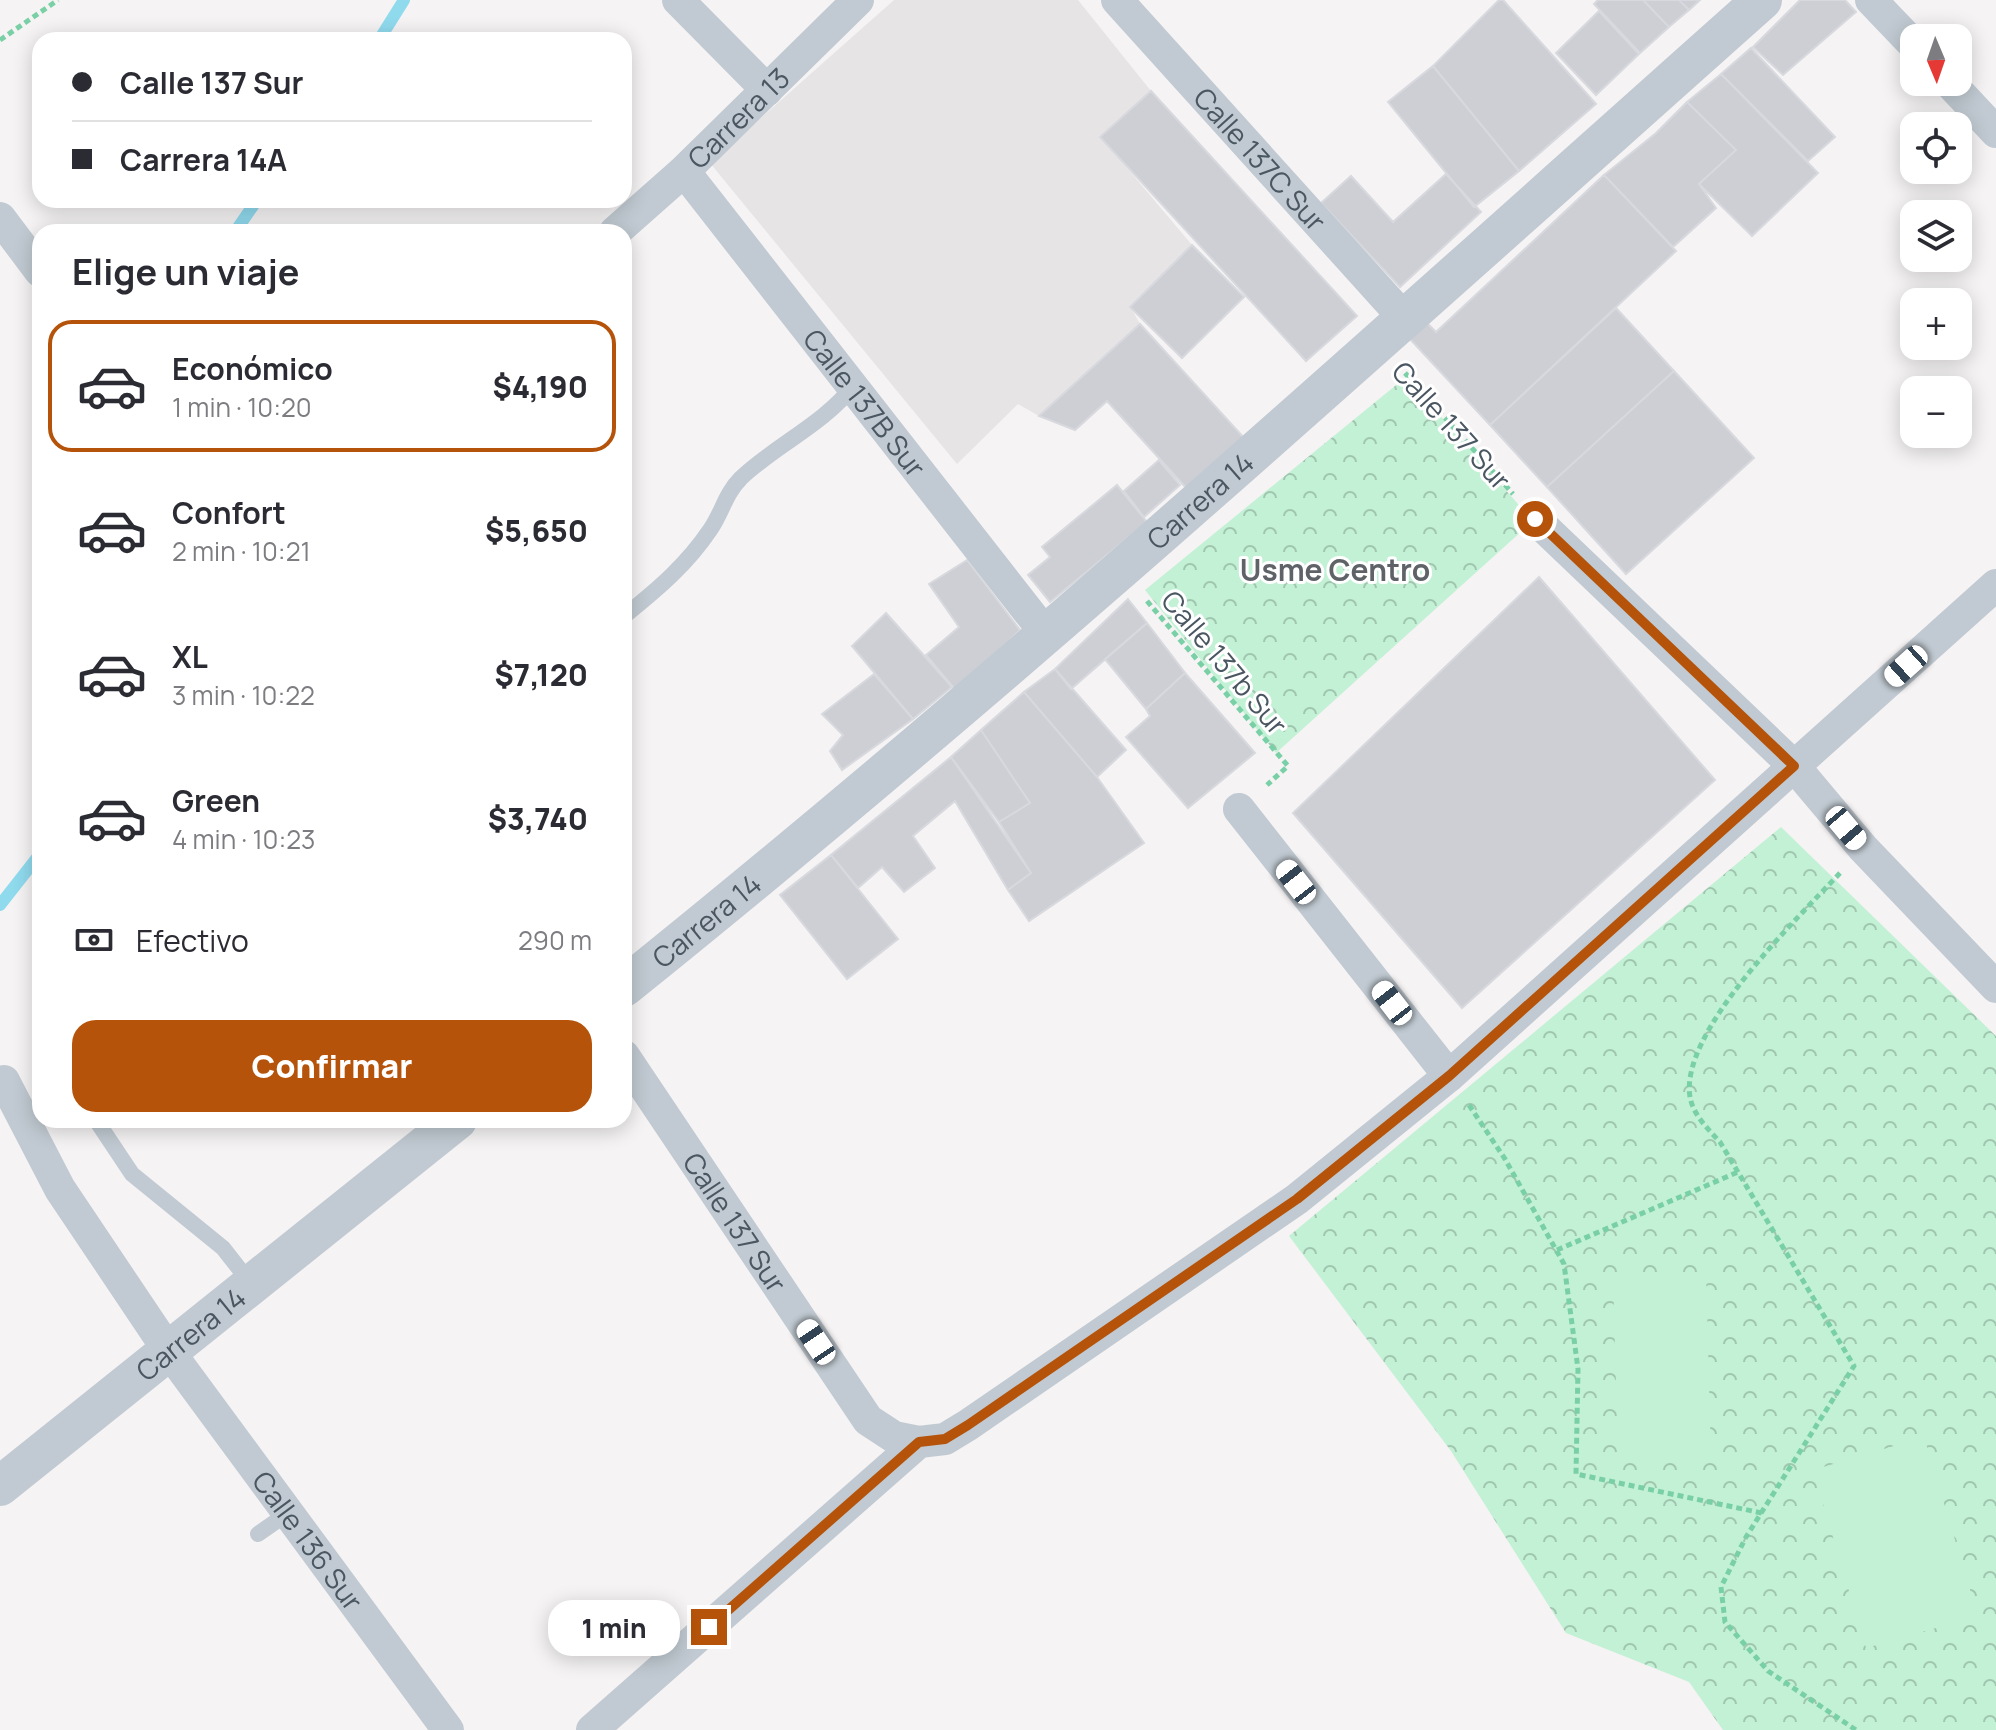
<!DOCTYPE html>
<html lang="es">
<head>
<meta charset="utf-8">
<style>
  body { margin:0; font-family:Manrope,sans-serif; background:#f7f7f7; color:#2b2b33; height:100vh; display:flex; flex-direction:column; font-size:30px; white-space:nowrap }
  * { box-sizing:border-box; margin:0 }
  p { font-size:26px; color:#7c7c81 }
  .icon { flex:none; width:44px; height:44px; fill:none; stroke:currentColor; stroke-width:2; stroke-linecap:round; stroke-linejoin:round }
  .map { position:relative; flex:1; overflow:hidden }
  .side { position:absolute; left:32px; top:224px; width:600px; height:904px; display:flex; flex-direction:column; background:#fff; border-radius:24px; box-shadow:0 4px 20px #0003 }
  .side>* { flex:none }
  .guide { position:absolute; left:32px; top:32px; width:600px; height:176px; border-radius:24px; box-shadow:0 4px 20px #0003; display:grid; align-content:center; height:176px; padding:0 40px; background:#fff }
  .needle { width:52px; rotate:178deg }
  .fabs { position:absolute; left:1900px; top:24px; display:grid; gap:16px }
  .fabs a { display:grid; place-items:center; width:72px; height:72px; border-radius:16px; background:#fff; box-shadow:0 4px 20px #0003; font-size:40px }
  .end { position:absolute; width:36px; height:36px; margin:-18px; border:10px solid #b45309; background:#fff; box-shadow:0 0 0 4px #fff }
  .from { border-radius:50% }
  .bubble { position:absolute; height:56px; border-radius:24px; background:#fff; box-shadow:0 4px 20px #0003; font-size:26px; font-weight:800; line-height:56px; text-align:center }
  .car { position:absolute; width:24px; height:48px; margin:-24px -12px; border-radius:10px; box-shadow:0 0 6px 2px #0007; background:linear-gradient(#fff 24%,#345 0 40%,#fff 0 76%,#345 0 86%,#fff 0) }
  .guide b { display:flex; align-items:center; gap:28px; height:76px; font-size:30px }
  .guide b+b { border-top:2px solid #e1e1e2 }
  .guide i { width:20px; height:20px; background:#2b2b33 }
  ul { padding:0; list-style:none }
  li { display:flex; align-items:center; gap:24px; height:132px; margin:0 16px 12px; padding:0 24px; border:4px solid transparent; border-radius:24px }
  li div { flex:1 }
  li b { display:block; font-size:30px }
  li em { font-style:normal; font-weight:800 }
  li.active { border-color:#b45309 }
  li>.icon { width:72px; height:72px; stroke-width:1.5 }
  h2 { padding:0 40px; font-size:36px; line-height:96px }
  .pay { display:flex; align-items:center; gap:20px; height:88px; padding:0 40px; font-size:30px }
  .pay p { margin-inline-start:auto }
  .cta { display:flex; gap:16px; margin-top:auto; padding:16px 40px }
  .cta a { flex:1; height:92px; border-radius:24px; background:#b45309; color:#fff; font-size:32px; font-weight:800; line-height:92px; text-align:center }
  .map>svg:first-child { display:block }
  .education { fill:#e6e4e5 }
  .forest { fill:url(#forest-crowns) }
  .garden { fill:#c3f1d5 }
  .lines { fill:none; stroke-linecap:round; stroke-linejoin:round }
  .stream { stroke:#90daee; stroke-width:12 }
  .building { fill:#cdcfd5; stroke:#d7d9de; stroke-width:2 }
  .path { stroke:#7ad0a6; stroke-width:5; stroke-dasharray:6 4; stroke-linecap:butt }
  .service { stroke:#c1cad2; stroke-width:16 }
  .minor { stroke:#c1cad2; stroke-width:32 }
  .tertiary { stroke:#c1cad2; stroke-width:40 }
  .route { stroke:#b45309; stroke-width:10 }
  .labels { text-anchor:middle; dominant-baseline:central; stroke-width:6; stroke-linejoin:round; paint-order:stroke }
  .street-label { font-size:28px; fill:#4a5661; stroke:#fff }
  .neighbourhood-label { font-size:30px; font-weight:bold; fill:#5f6368; stroke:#fff }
</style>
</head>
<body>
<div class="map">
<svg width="1996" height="1730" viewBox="0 0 1996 1730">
  <defs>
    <pattern id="forest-crowns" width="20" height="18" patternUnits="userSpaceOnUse" patternTransform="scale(2)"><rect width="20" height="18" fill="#c3f1d5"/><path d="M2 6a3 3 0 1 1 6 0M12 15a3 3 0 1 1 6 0" fill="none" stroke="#a0c6b0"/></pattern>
  </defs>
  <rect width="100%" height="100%" fill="#f5f3f3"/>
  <path class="education" d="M894 0H1078L1151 91 1101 137 1192 245 1130 306 1140 324 1039 416 1018 404 957 464 710 163Z"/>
  <path class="forest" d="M1406 377 1533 521 1276 753 1145 590Z
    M1781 827 1996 1036V1730H1723L1689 1682 1566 1633 1451 1451 1289 1236Z"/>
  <path class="garden" d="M1706 1273 1711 1456 1618 1459 1613 1275Z
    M1924 1437 1978 1616 1866 1648 1813 1470Z"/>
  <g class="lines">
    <path class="stream" d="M379 40 404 0
      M235 232 257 200
      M0 905 40 854"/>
  </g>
  <path class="building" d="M1499 0H1503L1596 104 1519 171 1433 66Z
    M1598 0H1643L1669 27 1640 53 1594 4Z
    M1643 0H1679L1689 10 1669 27Z
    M1679 0H1700L1689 10Z
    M1800 0H1845L1856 12 1783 75 1753 47Z
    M1599 11 1639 54 1596 95 1556 53Z
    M1751 48 1835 137 1808 161 1721 74Z
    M1433 66 1519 171 1474 207 1388 102Z
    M1721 74 1818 173 1752 236 1699 184 1736 150 1687 102Z
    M1151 91 1357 316 1306 361 1100 137Z
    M1687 102 1736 150 1699 184 1716 208 1673 247 1604 175 1656 133Z
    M1446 174 1481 212 1400 287 1321 203 1351 176 1393 222Z
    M1604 175 1676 251 1490 425 1409 338 1426 322 1436 332Z
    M1192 245 1244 297 1182 358 1130 307Z
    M1616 308 1674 371 1547 487 1490 425Z
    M1140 324 1245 439 1188 490 1107 401 1075 430 1039 416Z
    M1674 371 1754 458 1626 574 1547 487Z
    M1159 460 1180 485 1144 517 1124 491Z
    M1117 485 1147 522 1050 602 1028 575 1050 557 1042 547Z
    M967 560 1020 630 957 692 926 655 959 627 929 584Z
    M1539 577 1715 780 1462 1008 1293 813Z
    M1128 599 1147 623 1071 689 1055 669Z
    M886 613 952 687 913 719 852 646Z
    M1147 623 1185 673 1146 709 1105 659Z
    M1055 669 1126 750 1097 777 1024 692Z
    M1185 673 1255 753 1188 808 1126 737 1150 716 1146 709Z
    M874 674 913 719 842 770 830 751 843 735 822 714Z
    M1024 692 1097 777 1144 843 1029 921 1008 890 1031 873 999 822 1030 803 981 730Z
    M981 730 1030 803 999 822 951 757Z
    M951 757 1031 873 1008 890 955 801 913 836 935 868 904 892 882 867 858 888 831 855Z
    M831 855 898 939 847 979 780 895Z"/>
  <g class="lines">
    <path class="path" d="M0 40 58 0
      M1405 373 1513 494
      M1147 601 1288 766 1267 785
      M1840 873C1797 919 1679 1032 1690 1097 1693 1115 1709 1130 1720 1142L1854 1366 1746 1537 1721 1587 1725 1622 1768 1671 1856 1730
      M1469 1105 1505 1159 1564 1264 1578 1369 1576 1474 1762 1513
      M1557 1250 1738 1172"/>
    <path class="service" d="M628 613C659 588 687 564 710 530 722 513 725 494 741 478 777 444 823 425 854 385
      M96 1120 132 1174 223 1248 252 1285
      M258 1534 288 1513"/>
    <g class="minor">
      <path d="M678 0 767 90"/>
      <path id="s1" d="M1117 0 1404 318"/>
      <path d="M1871 0 1914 45"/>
      <path d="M1949 82 1996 132"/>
      <path id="s2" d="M684 171 1046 634"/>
      <path d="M0 218 40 271"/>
      <path id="s3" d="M615 232 684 171 858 0"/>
      <path d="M1535 519 1794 766 1863 848 1996 987"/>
      <path d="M1239 809 1449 1076"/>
      <path id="s4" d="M624 1056 868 1420 894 1437 919 1442"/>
      <path id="s5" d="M4 1081 60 1189 168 1350 448 1730"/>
      <path d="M592 1730 919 1442 945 1439 968 1425 1297 1199 1449 1076 1996 585"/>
    </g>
    <g class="tertiary">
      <path id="s6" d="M624 987C1016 672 1387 334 1762 0"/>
      <path id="s7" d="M0 1486 457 1120"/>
    </g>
  </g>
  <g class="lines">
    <path class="route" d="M709 1627 919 1442 945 1439 968 1425 1297 1199 1449 1076 1794 766 1535 519"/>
  </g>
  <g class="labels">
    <g class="street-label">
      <text stroke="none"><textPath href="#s3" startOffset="168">Carrera 13</textPath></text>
      <text stroke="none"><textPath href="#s1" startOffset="214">Calle 137C Sur</textPath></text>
      <text stroke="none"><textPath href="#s2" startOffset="294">Calle 137B Sur</textPath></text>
      <text transform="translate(1452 425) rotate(48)">Calle 137 Sur</text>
      <text stroke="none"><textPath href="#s6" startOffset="754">Carrera 14</textPath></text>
      <text transform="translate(1225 662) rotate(50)">Calle 137b Sur</text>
      <text stroke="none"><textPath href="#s6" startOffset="106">Carrera 14</textPath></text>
      <text stroke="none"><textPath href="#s4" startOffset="200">Calle 137 Sur</textPath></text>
      <text stroke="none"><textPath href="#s7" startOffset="244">Carrera 14</textPath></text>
      <text stroke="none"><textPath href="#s5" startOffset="552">Calle 136 Sur</textPath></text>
    </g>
    <g class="neighbourhood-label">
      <text x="1335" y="569">Usme Centro</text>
    </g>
  </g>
</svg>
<div class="fabs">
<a><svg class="needle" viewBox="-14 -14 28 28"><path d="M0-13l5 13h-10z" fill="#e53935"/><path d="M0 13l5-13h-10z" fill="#7c7c81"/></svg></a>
<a><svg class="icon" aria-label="locate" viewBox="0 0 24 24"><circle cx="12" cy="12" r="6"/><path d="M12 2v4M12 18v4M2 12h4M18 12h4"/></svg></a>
<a><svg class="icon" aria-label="layers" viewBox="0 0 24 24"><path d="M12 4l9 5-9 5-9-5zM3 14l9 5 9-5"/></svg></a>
<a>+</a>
<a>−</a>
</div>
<i class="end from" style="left:1535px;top:519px"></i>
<i class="end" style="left:709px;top:1627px"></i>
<div class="bubble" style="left:548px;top:1600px;width:132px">1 min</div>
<i class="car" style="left:1906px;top:666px;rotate:228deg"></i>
<i class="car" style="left:1846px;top:828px;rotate:140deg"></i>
<i class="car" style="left:1296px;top:882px;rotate:322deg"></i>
<i class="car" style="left:1392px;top:1003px;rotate:322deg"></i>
<i class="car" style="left:816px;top:1342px;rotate:326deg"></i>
<div class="guide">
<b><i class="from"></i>Calle 137 Sur</b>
<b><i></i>Carrera 14A</b>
</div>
<section class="side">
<h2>Elige un viaje</h2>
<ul>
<li class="active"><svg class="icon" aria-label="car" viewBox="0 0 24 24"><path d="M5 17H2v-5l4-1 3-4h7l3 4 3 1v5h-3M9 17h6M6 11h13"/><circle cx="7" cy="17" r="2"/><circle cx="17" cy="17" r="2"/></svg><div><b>Económico</b><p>1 min · 10:20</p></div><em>$4,190</em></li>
<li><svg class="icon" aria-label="car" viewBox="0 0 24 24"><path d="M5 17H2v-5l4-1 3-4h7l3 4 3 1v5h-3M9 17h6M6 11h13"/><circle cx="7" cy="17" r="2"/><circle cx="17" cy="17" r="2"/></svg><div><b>Confort</b><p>2 min · 10:21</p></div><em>$5,650</em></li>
<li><svg class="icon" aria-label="car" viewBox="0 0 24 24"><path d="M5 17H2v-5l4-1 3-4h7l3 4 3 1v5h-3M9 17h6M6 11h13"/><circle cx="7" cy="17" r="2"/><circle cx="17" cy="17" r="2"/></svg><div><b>XL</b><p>3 min · 10:22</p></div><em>$7,120</em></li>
<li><svg class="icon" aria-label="car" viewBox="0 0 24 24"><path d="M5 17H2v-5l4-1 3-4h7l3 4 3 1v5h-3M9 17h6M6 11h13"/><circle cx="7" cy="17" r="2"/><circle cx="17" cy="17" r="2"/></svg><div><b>Green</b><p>4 min · 10:23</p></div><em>$3,740</em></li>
</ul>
<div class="pay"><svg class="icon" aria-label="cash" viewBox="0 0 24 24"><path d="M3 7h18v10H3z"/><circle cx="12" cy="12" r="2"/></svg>Efectivo<p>290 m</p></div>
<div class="cta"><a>Confirmar</a></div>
</section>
</div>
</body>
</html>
